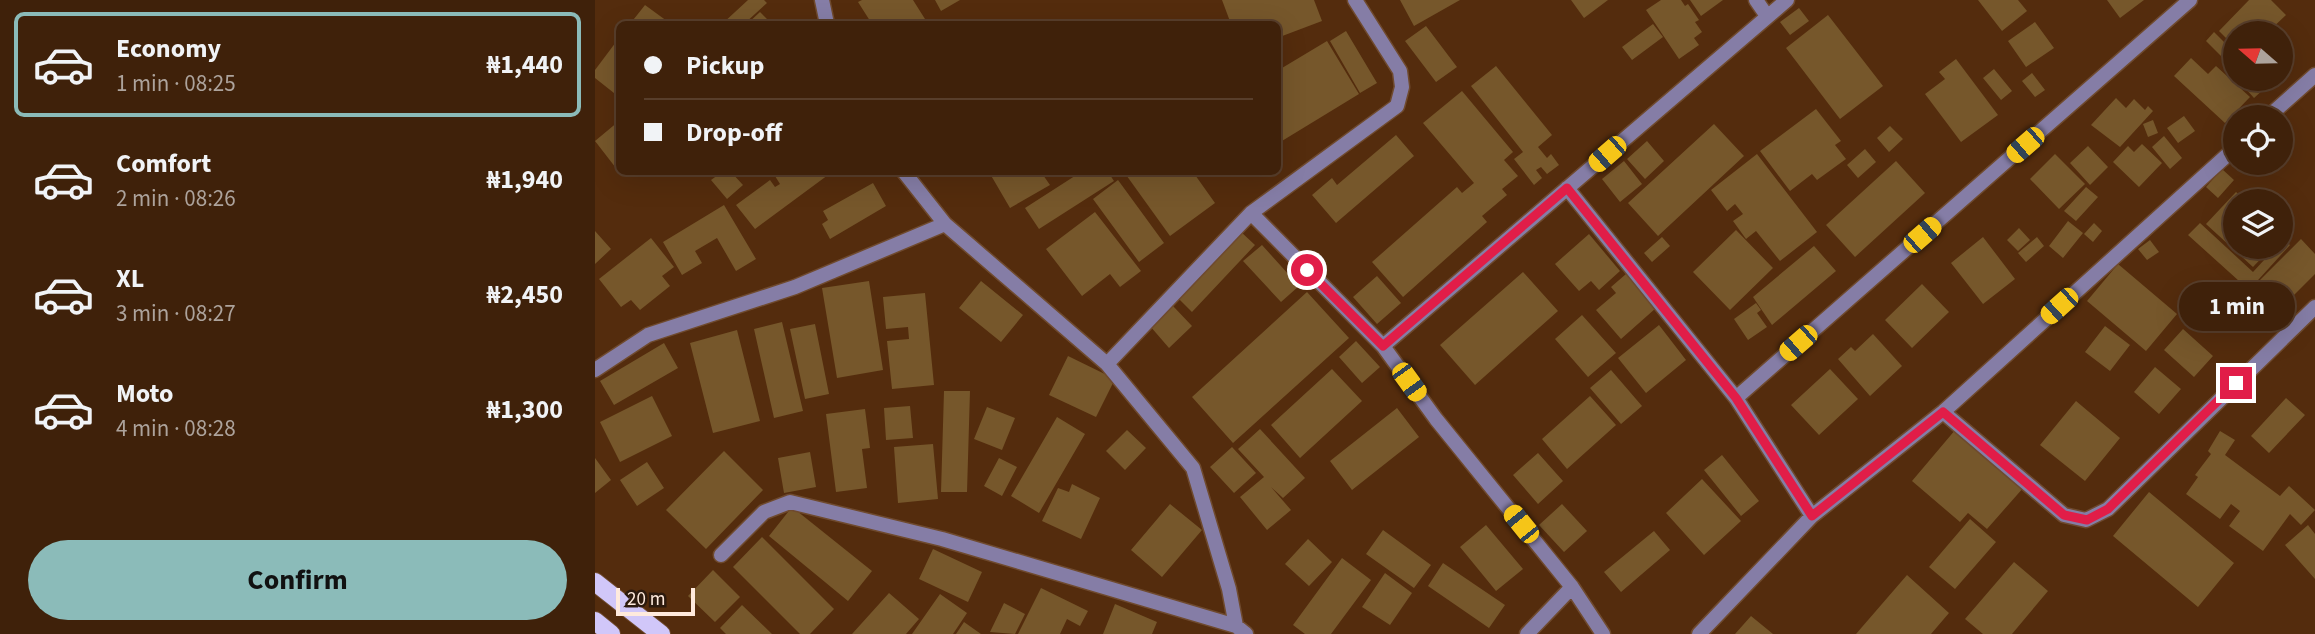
<!DOCTYPE html>
<html lang="en">
<head>
<meta charset="utf-8">
<style>
  body { margin:0; font-family:"Source Sans 3",sans-serif; background:#4a2e18; color:#f1f3f6; height:100vh; display:flex; flex-direction:column; font-size:26px; white-space:nowrap }
  * { box-sizing:border-box; margin:0 }
  p { font-size:23px; color:#ada39c }
  .icon { flex:none; width:38px; height:38px; fill:none; stroke:currentColor; stroke-width:2; stroke-linecap:round; stroke-linejoin:round }
  .map { position:relative; flex:1; overflow:hidden }
  .sheet { display:flex; flex-direction:column; background:#3f210a; width:595px }
  .sheet>* { flex:none }
  .hud { position:absolute; left:21px; top:21px; width:665px; height:154px; border-radius:10px; box-shadow:0 7px 28px #0002,0 0 0 2px #583e2b; display:grid; align-content:center; height:154px; padding:0 28px; background:#3f210a }
  .needle { width:46px; rotate:290deg }
  .tools { position:absolute; left:1628px; top:21px; display:grid; gap:14px }
  .tools a { display:grid; place-items:center; width:70px; height:70px; border-radius:50%; background:#3f210a; box-shadow:0 7px 28px #0002,0 0 0 2px #583e2b; font-size:35px }
  .scale { position:absolute; left:21px; bottom:18px; width:79px; box-sizing:border-box; padding-left:7px; border:4px solid #ffeadd; border-top:0; font-size:19px; line-height:24px; white-space:nowrap; color:#ffeadd; -webkit-text-stroke:5px #2c1a0e; paint-order:stroke }
  .end { position:absolute; width:32px; height:32px; margin:-16px; border:9px solid #e11d48; background:#fff; box-shadow:0 0 0 4px #fff }
  .from { border-radius:50% }
  .bubble { position:absolute; height:49px; border-radius:24px; background:#3f210a; box-shadow:0 7px 28px #0002,0 0 0 2px #583e2b; font-size:23px; font-weight:700; line-height:49px; text-align:center }
  .car { position:absolute; width:21px; height:42px; margin:-21px -10px; border-radius:9px; box-shadow:0 0 5px 2px #0007; background:linear-gradient(#f5c518 24%,#345 0 40%,#f5c518 0 76%,#345 0 86%,#f5c518 0) }
  .hud b { display:flex; align-items:center; gap:24px; height:66px; font-size:26px }
  .hud b+b { border-top:2px solid #583e2b }
  .hud i { width:18px; height:18px; background:#f1f3f6 }
  ul { padding:12px 0 0; list-style:none }
  li { display:flex; align-items:center; gap:21px; height:105px; margin:0 14px 10px; padding:0 14px; border:4px solid transparent; border-radius:10px }
  li div { flex:1 }
  li b { display:block; font-size:26px }
  li em { font-style:normal; font-weight:700 }
  li.selected { border-color:#8bbbb9 }
  li>.icon { width:63px; height:63px; stroke-width:1.5 }
  .cta { display:flex; gap:14px; margin-top:auto; padding:14px 28px }
  .cta a { flex:1; height:80px; border-radius:42px; background:#8bbbb9; color:#111; font-size:28px; font-weight:700; line-height:80px; text-align:center }
  main { display:flex; flex:1; min-height:0 }
  .map>svg:first-child { display:block }
  .building { fill:#76572b }
  .lines { fill:none; stroke-linecap:round; stroke-linejoin:round }
  .minor-casing { stroke:#6f4a2e; stroke-width:17 }
  .primary-casing { stroke:#6f4a2e; stroke-width:20 }
  .minor { stroke:#857da6; stroke-width:14 }
  .primary { stroke:#d1c7f9; stroke-width:18 }
  .route { stroke:#e11d48; stroke-width:9 }
</style>
</head>
<body>
<main>
<section class="sheet">
<ul>
<li class="selected"><svg class="icon" aria-label="car" viewBox="0 0 24 24"><path d="M5 17H2v-5l4-1 3-4h7l3 4 3 1v5h-3M9 17h6M6 11h13"/><circle cx="7" cy="17" r="2"/><circle cx="17" cy="17" r="2"/></svg><div><b>Economy</b><p>1 min · 08:25</p></div><em>₦1,440</em></li>
<li><svg class="icon" aria-label="car" viewBox="0 0 24 24"><path d="M5 17H2v-5l4-1 3-4h7l3 4 3 1v5h-3M9 17h6M6 11h13"/><circle cx="7" cy="17" r="2"/><circle cx="17" cy="17" r="2"/></svg><div><b>Comfort</b><p>2 min · 08:26</p></div><em>₦1,940</em></li>
<li><svg class="icon" aria-label="car" viewBox="0 0 24 24"><path d="M5 17H2v-5l4-1 3-4h7l3 4 3 1v5h-3M9 17h6M6 11h13"/><circle cx="7" cy="17" r="2"/><circle cx="17" cy="17" r="2"/></svg><div><b>XL</b><p>3 min · 08:27</p></div><em>₦2,450</em></li>
<li><svg class="icon" aria-label="car" viewBox="0 0 24 24"><path d="M5 17H2v-5l4-1 3-4h7l3 4 3 1v5h-3M9 17h6M6 11h13"/><circle cx="7" cy="17" r="2"/><circle cx="17" cy="17" r="2"/></svg><div><b>Moto</b><p>4 min · 08:28</p></div><em>₦1,300</em></li>
</ul>
<div class="cta"><a>Confirm</a></div>
</section>
<div class="map">
<svg width="1720" height="634" viewBox="0 0 1720 634">
  <rect width="100%" height="100%" fill="#542c0d"/>
  <path class="building" d="M153 0H169L172 3 149 24H127Z
    M267 0H318L330 19 322 24H277L263 2Z
    M340 0H365L346 11Z
    M627 0H719L727 21 682 38V24H636Z
    M805 0H865L819 26Z
    M976 0H1013L989 18Z
    M1066 0H1086L1090 6 1093 4 1104 20 1100 22 1107 32 1099 38 1104 45 1084 59 1051 10Z
    M1095 0H1128L1106 16Z
    M1383 0H1423L1432 11 1407 31Z
    M1512 0H1549L1525 18Z
    M1654 0H1676L1691 15 1672 33H1640V47L1624 31Z
    M50 5 76 24H35Z
    M1204 8 1214 21 1195 35 1185 22Z
    M165 12 177 24H152Z
    M1233 15 1288 86 1245 119 1191 48Z
    M1440 22 1459 48 1431 67 1413 41Z
    M1058 24 1068 37 1037 60 1027 47Z
    M831 26 862 67 841 82 810 41Z
    M751 31 782 83 765 93 735 41Z
    M1619 32 1640 53V62L1636 66 1611 41Z
    M24 38V97L0 78V70Z
    M732 41 764 94 682 144V71Z
    M1596 58 1613 74 1621 66 1655 97 1630 123 1579 76Z
    M1361 59 1403 115 1366 142 1330 94 1350 79 1344 72Z
    M901 66 957 135 943 147 952 158 956 154 964 165 952 174 946 167 941 170 947 178 939 185 919 159 928 152 876 86Z
    M1399 69 1417 91 1406 100 1388 78Z
    M1437 73 1450 90 1440 97 1427 81Z
    M1642 79H1680L1659 98Z
    M867 91 918 152 909 160 923 176 907 189 912 195 887 216 892 222 808 297 777 262 862 187 867 193 879 183 828 123Z
    M1521 98 1531 108 1539 99 1550 110 1553 106 1558 111 1525 147 1496 125Z
    M1221 109 1246 141 1240 145 1251 159 1222 180 1217 174 1195 191 1165 151Z
    M1589 116 1600 131 1583 143 1572 128Z
    M1558 120 1563 133 1553 137 1548 124Z
    M24 121V172L0 141Z
    M1119 124 1149 156 1063 236 1033 203Z
    M1295 126 1308 139 1294 152 1282 138Z
    M801 135 819 156 741 223 717 195 737 178 742 185Z
    M1569 136 1587 158 1575 169 1557 147Z
    M1052 141 1069 161 1050 179 1032 159Z
    M1547 144 1567 163 1544 187 1518 162 1533 146 1539 152Z
    M1493 146 1513 167 1495 185 1475 163Z
    M1270 149 1281 162 1263 178 1252 165Z
    M1162 154 1222 232 1185 261 1161 231 1151 239 1138 221 1148 214 1140 204 1132 211 1116 190Z
    M1460 154 1490 184 1464 209 1435 179Z
    M1029 161 1047 184 1025 202 1007 179Z
    M1301 161 1330 193 1260 257 1231 225Z
    M1627 169 1639 180 1623 198 1611 187Z
    M127 172H136L148 185 132 199 116 180Z
    M186 172H230L233 175 160 229 141 205 175 180 180 187 185 184 180 176Z
    M394 172H446L455 185 415 208Z
    M486 172H513L519 181 444 229 430 208Z
    M529 172H598L620 203 575 236Z
    M523 180 569 243 544 262 498 199Z
    M278 183 291 206 235 239 227 224 233 220 228 211Z
    M1491 187 1503 197 1481 221 1469 211Z
    M1641 192 1651 201H1640V247H1677L1658 267 1611 224Z
    M129 205 161 259 141 271 122 238 100 251 107 263 87 275 68 242Z
    M500 212 546 271 525 287 515 274 487 296 451 249Z
    M1473 221 1488 233 1468 258 1454 246Z
    M1499 223 1507 231 1498 242 1489 234Z
    M1605 223 1658 272 1681 247H1685L1688 239 1695 245 1654 290 1593 235Z
    M1424 228 1435 240 1423 251 1412 240Z
    M1141 230 1178 268 1135 310 1098 272Z
    M0 231 16 249 0 264Z
    M645 231 660 245 597 312 583 298Z
    M994 234 1025 271 1004 290 996 281 984 291 960 264Z
    M1067 237 1075 246 1057 262 1049 253Z
    M1388 237 1420 279 1388 304 1356 263Z
    M1442 237 1449 246 1431 262 1423 253Z
    M56 238 79 267 67 276 75 286 45 310 36 300 26 307 4 279Z
    M1706 239 1720 254V274L1684 310 1660 285Z
    M1555 240 1564 252 1552 260 1543 249Z
    M667 245 704 286 686 302 648 261Z
    M1219 246 1241 271 1177 325 1158 297Z
    M1523 264 1582 314 1551 351 1492 301Z
    M928 272 963 311 880 385 845 345Z
    M1031 274 1061 308 1026 339 1001 310 1021 293 1016 287Z
    M782 276 806 303 782 324 758 297Z
    M274 281 288 370 242 378 227 288Z
    M386 281 428 315 406 342 364 308Z
    M1327 284 1354 312 1317 348 1290 320Z
    M712 292 754 338 638 443 597 397Z
    M330 293 339 385 297 389 292 341 314 339 313 327 291 329 288 297Z
    M1161 303 1166 310 1162 313 1172 327 1153 340 1139 319Z
    M578 306 597 326 574 348 555 326Z
    M987 315 1021 353 993 377 960 339Z
    M187 322 208 411 179 418 159 329Z
    M220 324 234 394 210 399 195 329Z
    M1064 325 1091 360 1051 393 1023 358Z
    M1510 326 1535 345 1515 371 1490 352Z
    M1588 329 1618 356 1599 377 1569 350Z
    M142 330 165 421 118 433 95 343Z
    M1278 334 1307 366 1275 396 1243 359 1256 347 1260 351Z
    M761 341 785 367 767 383 744 357Z
    M69 343 83 368 19 405 5 381Z
    M473 356 520 379 501 417 454 395Z
    M1560 367 1586 389 1564 414 1539 392Z
    M737 369 767 401 705 458 676 425Z
    M1235 369 1263 399 1224 435 1196 405Z
    M1016 370 1047 406 1026 424 995 388Z
    M349 391H375L372 492H346Z
    M57 396 77 436 25 462 5 422Z
    M995 396 1021 425 972 469 947 439Z
    M1691 398 1710 415 1674 453 1656 436Z
    M1481 401 1525 438 1490 481 1445 445Z
    M315 406 318 438 291 440 289 408Z
    M392 407 420 418 407 450 379 439Z
    M802 408 824 437 757 490 735 461Z
    M270 409 275 448 267 449 272 488 241 492 231 414Z
    M462 417 490 434 444 513 416 496Z
    M665 429 710 478 688 498 676 487 696 510 672 530 645 497 669 477 643 449Z
    M1361 429 1429 487 1392 529 1373 513 1365 522 1317 481Z
    M532 430 551 448 530 470 511 451Z
    M1625 431 1640 440 1630 455 1685 496 1694 486 1720 510 1706 525 1695 514 1668 551 1634 526 1645 511 1636 504 1625 519 1591 494 1603 477 1600 475 1616 454 1613 451Z
    M338 444 343 499 303 503 299 447Z
    M637 447 661 473 639 493 615 467Z
    M129 451 168 490 111 549 71 510Z
    M215 452 221 487 189 493 183 458Z
    M943 453 968 481 943 504 918 475Z
    M1127 455 1164 501 1146 516 1109 470Z
    M0 458 16 480 0 493Z
    M404 458 422 467 407 496 389 486Z
    M52 462 69 488 42 506 25 480Z
    M1107 479 1146 521 1109 555 1071 513Z
    M477 484 505 498 486 539 447 521 463 488 474 492Z
    M1554 492 1639 563 1603 607 1518 536Z
    M575 504 607 530 567 577 536 550Z
    M967 504 992 531 969 552 944 525Z
    M197 507 277 571 253 601 174 536Z
    M1375 519 1401 542 1360 589 1334 567Z
    M891 525 928 569 901 591 865 547Z
    M1713 525 1720 534V579L1690 545Z
    M788 530 836 565 819 588 771 554Z
    M1059 531 1075 550 1026 592 1009 572Z
    M167 537 239 609 215 634H205L138 567Z
    M713 539 737 562 714 586 690 564Z
    M338 549 387 572 373 602 324 579Z
    M747 558 776 580 736 634H710L698 625Z
    M1419 562 1453 591 1417 634H1388L1370 619Z
    M848 563 910 605 894 628 833 586Z
    M118 570 145 597 120 622 93 596Z
    M790 573 817 593 795 625 767 607Z
    M1312 575 1354 613 1336 634H1261Z
    M446 588 493 611 485 626 472 619 465 634H423Z
    M294 593 324 619 311 634H257Z
    M345 594 372 613 358 634H317Z
    M409 603 430 614 420 634 395 632Z
    M520 604 562 622 557 634H508Z
    M147 605 177 634H131L125 628Z
    M1156 616 1178 634H1140Z
    M369 622 386 634H361Z"/>
  <g class="lines">
    <defs>
      <path id="minor" d="M227 0 232 24
        M1161 0 1172 16
        M1673 117 1720 75
        M309 172 350 224 512 364 598 468 634 589 641 626
        M972 188 1141 398 1217 516
        M656 213 788 346 841 419 977 587 1008 634
        M788 346 1192 0
        M512 364 656 213 802 106 807 87 805 71 760 0
        M0 370 53 335 200 287 350 224
        M1141 398 1595 0
        M1348 412 1469 515 1491 520 1513 509 1720 307
        M126 555 169 512 195 502 347 539 641 626 651 634
        M932 634 977 587
        M1104 634 1217 516 1348 412 1640 148"/>
      <path id="primary" d="M0 582 66 634
        M0 621 16 634"/>
    </defs>
    <use href="#minor" class="minor-casing"/>
    <use href="#primary" class="primary-casing"/>
    <use href="#minor" class="minor"/>
    <use href="#primary" class="primary"/>
  </g>
  <g class="lines">
    <path class="route" d="M712 270 788 346 972 188 1141 398 1217 516 1348 412 1469 515 1492 520 1513 509 1641 383"/>
  </g>
</svg>
<div class="tools">
<a><svg class="needle" viewBox="-14 -14 28 28"><path d="M0-13l5 13h-10z" fill="#e53935"/><path d="M0 13l5-13h-10z" fill="#ada39c"/></svg></a>
<a><svg class="icon" aria-label="locate" viewBox="0 0 24 24"><circle cx="12" cy="12" r="6"/><path d="M12 2v4M12 18v4M2 12h4M18 12h4"/></svg></a>
<a><svg class="icon" aria-label="layers" viewBox="0 0 24 24"><path d="M12 4l9 5-9 5-9-5zM3 14l9 5 9-5"/></svg></a>
</div>
<div class="scale">20 m</div>
<i class="end from" style="left:712px;top:270px"></i>
<i class="end" style="left:1641px;top:383px"></i>
<div class="bubble" style="left:1584px;top:282px;width:116px">1 min</div>
<i class="car" style="left:1430px;top:145px;rotate:229deg"></i>
<i class="car" style="left:1012px;top:154px;rotate:229deg"></i>
<i class="car" style="left:1327px;top:235px;rotate:49deg"></i>
<i class="car" style="left:1464px;top:306px;rotate:228deg"></i>
<i class="car" style="left:1203px;top:343px;rotate:229deg"></i>
<i class="car" style="left:814px;top:382px;rotate:144deg"></i>
<i class="car" style="left:926px;top:524px;rotate:321deg"></i>
<div class="hud">
<b><i class="from"></i>Pickup</b>
<b><i></i>Drop-off</b>
</div>
</div>
</main>
</body>
</html>
